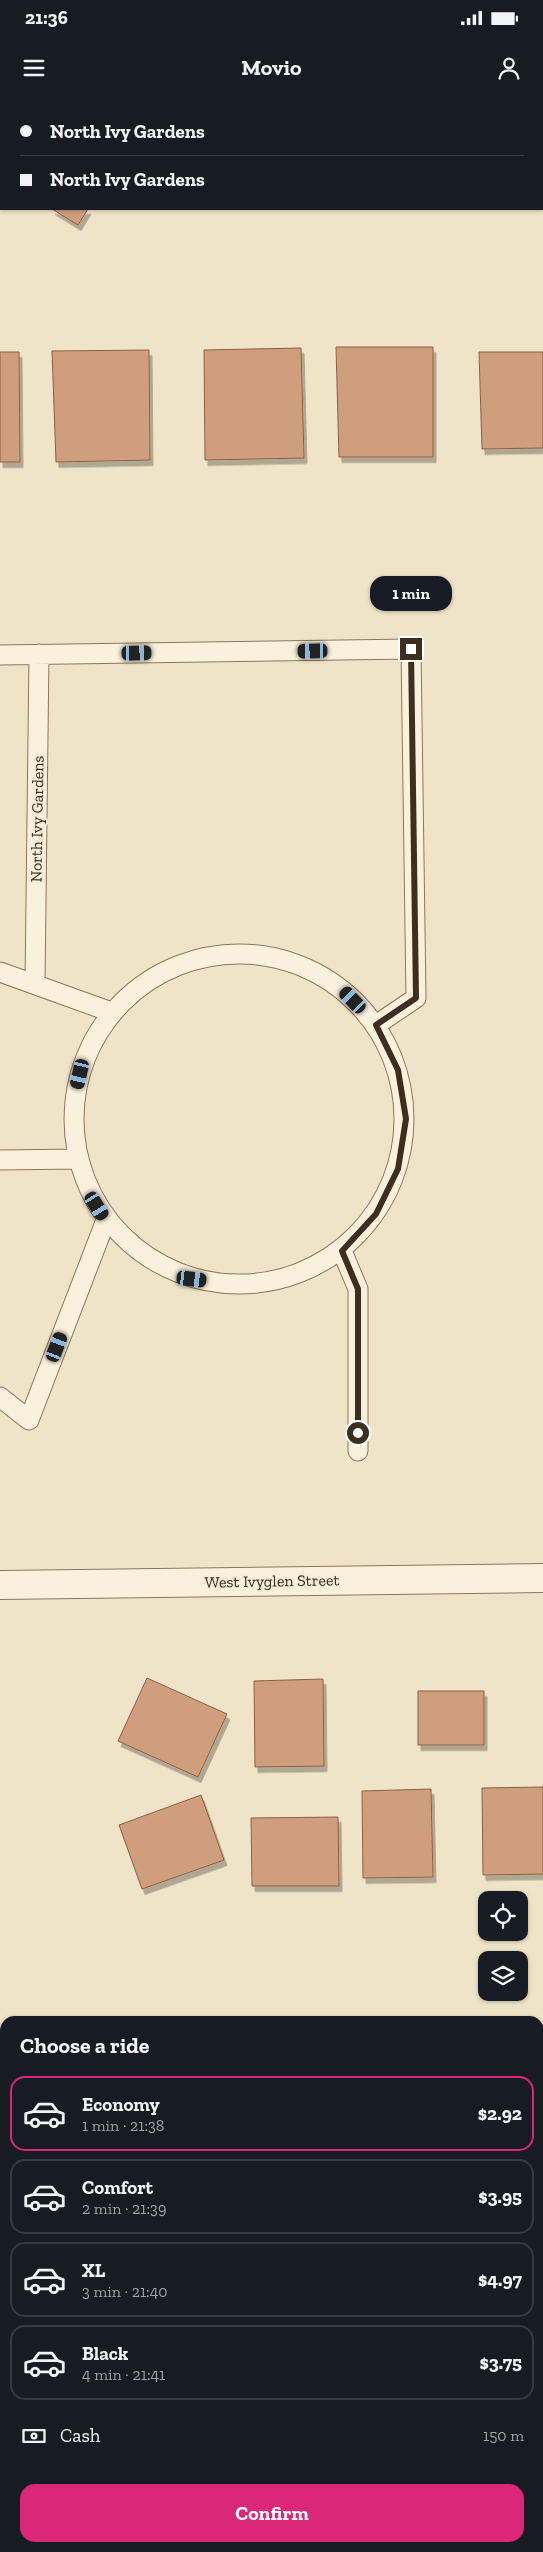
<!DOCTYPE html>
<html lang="en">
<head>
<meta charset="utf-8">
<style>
  body { margin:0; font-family:"Zilla Slab",serif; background:#20242c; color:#f1f3f6; height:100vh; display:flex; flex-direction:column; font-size:19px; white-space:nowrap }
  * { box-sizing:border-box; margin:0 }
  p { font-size:16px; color:#9ea1a6 }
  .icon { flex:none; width:28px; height:28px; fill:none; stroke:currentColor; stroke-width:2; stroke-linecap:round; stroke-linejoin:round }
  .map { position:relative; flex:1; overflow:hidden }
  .drawer { position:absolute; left:0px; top:1916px; width:544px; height:536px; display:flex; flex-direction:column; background:#171b24; border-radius:15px 15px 0 0; box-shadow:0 1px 4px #0004 }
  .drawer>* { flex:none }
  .guide { position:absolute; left:0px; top:0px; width:544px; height:110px; box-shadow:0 1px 4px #0004; display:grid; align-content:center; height:110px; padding:0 20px; background:#171b24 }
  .tools { position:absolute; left:478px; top:1791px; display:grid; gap:10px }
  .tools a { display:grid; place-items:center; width:50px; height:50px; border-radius:10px; background:#171b24; box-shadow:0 1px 4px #0004; font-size:25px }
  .end { position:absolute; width:22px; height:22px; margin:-11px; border:6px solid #3d2e20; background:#fff; box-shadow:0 0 0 2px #fff }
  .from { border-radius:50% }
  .bubble { position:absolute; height:35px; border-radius:15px; background:#171b24; box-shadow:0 1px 4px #0004; font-size:16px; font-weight:700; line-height:35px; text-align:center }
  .car { position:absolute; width:15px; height:30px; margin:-15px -8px; border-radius:6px; box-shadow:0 0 4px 1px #0007; background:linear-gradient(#222 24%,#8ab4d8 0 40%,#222 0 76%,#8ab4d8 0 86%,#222 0) }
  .guide b { display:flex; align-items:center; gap:18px; height:48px; font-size:19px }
  .guide b+b { border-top:1px solid #363941 }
  .guide i { width:12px; height:12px; background:#f1f3f6 }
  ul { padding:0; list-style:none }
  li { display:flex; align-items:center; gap:15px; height:75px; margin:0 10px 8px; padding:0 10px; border:2px solid #363941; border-radius:15px }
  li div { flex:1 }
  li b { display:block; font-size:19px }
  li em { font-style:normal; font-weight:700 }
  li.selected { border-color:#db2777 }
  li>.icon { width:45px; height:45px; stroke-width:1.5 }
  h2 { padding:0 20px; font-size:22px; line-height:60px }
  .pay { display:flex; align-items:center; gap:12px; height:55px; padding:0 20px; font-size:19px }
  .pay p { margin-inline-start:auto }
  .action { display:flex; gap:10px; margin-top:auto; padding:10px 20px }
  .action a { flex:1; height:58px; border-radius:15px; background:#db2777; color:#fff; font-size:20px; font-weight:700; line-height:58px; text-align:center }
  .status { display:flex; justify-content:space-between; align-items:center; height:35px; padding:0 25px; background:#171b24; direction:ltr }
  .status svg { height:14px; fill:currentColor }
  header { display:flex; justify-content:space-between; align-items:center; height:65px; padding:0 20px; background:#171b24; font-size:22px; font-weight:700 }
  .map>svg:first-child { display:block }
  .building { fill:#cf9f7d; stroke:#8d5f41; filter:url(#shadow) }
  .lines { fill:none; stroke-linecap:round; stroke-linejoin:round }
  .lane-casing { stroke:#8d765c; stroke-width:21 }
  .street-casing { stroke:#8d765c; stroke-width:30 }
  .lane { stroke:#faf1dc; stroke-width:19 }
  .street { stroke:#faf1dc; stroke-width:28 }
  .route { stroke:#3d2e20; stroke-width:6 }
  .labels { text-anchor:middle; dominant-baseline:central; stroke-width:4; stroke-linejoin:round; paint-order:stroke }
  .street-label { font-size:16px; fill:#3d2e20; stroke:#f7eed8 }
</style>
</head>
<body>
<div class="status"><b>21:36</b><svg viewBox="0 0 49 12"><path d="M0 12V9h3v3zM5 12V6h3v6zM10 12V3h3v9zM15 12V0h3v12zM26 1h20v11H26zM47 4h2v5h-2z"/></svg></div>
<header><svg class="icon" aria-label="menu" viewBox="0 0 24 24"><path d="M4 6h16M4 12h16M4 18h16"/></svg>Movio<svg class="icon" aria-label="person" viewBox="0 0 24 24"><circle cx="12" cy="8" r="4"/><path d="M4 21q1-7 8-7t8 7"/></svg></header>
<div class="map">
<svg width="543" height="2452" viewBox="0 0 543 2452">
  <defs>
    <filter id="shadow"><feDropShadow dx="3" dy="5.5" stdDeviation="0" flood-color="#0004"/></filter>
  </defs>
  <rect width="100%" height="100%" fill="#f0e4c8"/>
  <path class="building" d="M37 0H106L108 1H36Z
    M165 0H216V1H165Z
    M239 0H285V1H239Z
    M319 0H367V1H319Z
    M390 0H439V1H390Z
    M477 0H543V108L542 1Z
    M1 46V79L0 78Z
    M52 109H88L78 125Z
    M336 247H433V357H339Z
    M301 248 304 358 205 360 204 250Z
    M149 250 150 360 56 362 52 251Z
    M0 252H19L20 362H0Z
    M479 252H543V348L482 349Z
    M147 1578 227 1614 198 1677 118 1641Z
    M323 1579 324 1666 255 1667 254 1581Z
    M418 1591H484V1645H418Z
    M543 1687V1774L483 1775 482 1688Z
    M431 1689 433 1777 363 1778 362 1691Z
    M201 1695 224 1760 142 1789 119 1725Z
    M338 1717 339 1786H252L251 1718Z
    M539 1928H543V1998H539Z
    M0 2040H5V2111H0Z
    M0 2396H5V2448H109V2452H0Z
    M131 2448H233V2450L189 2449V2452H131Z
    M277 2448H370V2452H277Z
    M414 2448H537L536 2452H414Z"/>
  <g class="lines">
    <defs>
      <path id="lane" d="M0 555 411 549 416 898 376 925
        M74 1019a165 165 0 1 1 330 0a165 165 0 1 1-330 0Z
        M0 872 111 912
        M35 884 39 554
        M0 1060 77 1059
        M342 1151 358 1189V1351
        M0 1297 29 1320 106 1120"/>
      <path id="street" d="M0 1485 543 1478"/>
    </defs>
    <use href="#lane" class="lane-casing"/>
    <use href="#street" class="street-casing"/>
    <use href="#lane" class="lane"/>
    <use href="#street" class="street"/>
  </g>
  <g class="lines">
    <path class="route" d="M358 1333V1189L342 1151 376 1114 398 1069 406 1019 398 970 376 925 416 898 411 549"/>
  </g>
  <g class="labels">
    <g class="street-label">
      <text transform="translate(37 719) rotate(-89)">North Ivy Gardens</text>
      <text transform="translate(272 1481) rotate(-1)">West Ivyglen Street</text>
    </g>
  </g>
</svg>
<div class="tools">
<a><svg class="icon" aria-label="locate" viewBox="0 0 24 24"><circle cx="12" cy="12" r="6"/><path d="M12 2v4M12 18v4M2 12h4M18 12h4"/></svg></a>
<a><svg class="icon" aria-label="layers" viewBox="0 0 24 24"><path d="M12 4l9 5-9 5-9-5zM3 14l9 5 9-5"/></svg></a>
</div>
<i class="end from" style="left:358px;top:1333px"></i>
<i class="end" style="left:411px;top:549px"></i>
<div class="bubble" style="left:370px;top:476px;width:82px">1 min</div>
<i class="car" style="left:313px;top:551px;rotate:269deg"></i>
<i class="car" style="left:137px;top:553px;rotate:89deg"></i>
<i class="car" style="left:353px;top:900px;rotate:316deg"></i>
<i class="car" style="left:80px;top:974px;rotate:193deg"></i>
<i class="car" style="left:97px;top:1106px;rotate:148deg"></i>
<i class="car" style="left:192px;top:1179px;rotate:97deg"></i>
<i class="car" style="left:57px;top:1247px;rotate:21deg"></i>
<div class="guide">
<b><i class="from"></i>North Ivy Gardens</b>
<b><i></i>North Ivy Gardens</b>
</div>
<section class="drawer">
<h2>Choose a ride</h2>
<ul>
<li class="selected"><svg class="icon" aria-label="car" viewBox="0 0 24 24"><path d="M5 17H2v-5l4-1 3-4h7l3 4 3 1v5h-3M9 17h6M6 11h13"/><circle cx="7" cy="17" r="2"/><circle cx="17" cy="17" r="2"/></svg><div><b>Economy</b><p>1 min · 21:38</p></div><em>$2.92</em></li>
<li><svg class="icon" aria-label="car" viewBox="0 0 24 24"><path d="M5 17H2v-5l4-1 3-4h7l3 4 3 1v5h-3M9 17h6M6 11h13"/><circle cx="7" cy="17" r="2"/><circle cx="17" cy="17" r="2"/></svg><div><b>Comfort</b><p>2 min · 21:39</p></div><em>$3.95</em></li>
<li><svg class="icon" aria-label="car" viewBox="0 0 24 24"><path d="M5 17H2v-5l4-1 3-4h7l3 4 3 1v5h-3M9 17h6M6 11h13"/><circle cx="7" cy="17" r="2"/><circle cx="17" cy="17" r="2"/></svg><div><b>XL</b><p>3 min · 21:40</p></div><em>$4.97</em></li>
<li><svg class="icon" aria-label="car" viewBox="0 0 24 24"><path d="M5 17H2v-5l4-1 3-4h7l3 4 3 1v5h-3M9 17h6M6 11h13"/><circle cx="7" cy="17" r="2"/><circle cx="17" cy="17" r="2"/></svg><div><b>Black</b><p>4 min · 21:41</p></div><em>$3.75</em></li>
</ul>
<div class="pay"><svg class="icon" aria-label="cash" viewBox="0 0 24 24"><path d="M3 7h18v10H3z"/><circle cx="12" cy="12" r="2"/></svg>Cash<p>150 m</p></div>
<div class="action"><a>Confirm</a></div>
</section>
</div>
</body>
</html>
